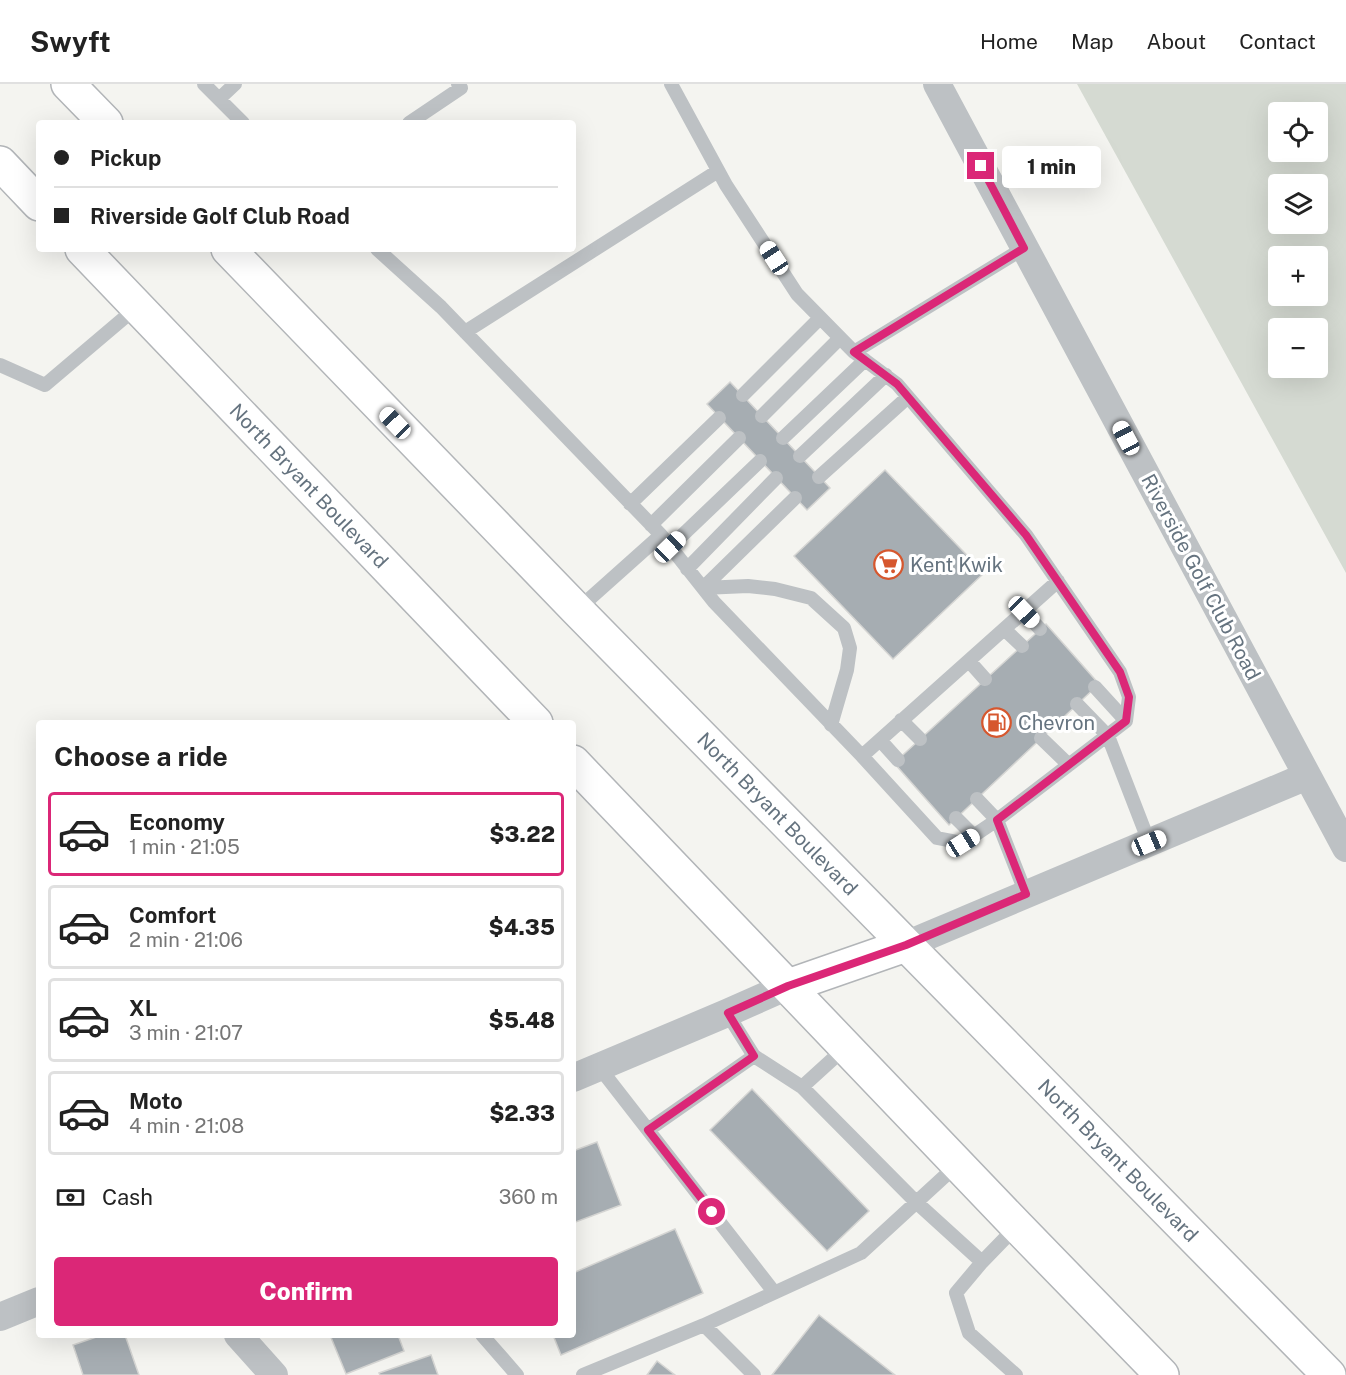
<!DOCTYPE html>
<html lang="en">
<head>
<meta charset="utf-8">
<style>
  body { margin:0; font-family:"Public Sans",sans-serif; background:#f6f6f6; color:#222; height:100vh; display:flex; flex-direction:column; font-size:22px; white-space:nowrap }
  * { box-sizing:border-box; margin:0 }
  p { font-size:20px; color:#767676 }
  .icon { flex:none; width:33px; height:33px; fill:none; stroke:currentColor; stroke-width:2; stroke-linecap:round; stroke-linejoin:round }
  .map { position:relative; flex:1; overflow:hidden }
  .panel { position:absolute; left:36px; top:636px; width:540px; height:618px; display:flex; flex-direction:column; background:#fff; border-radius:6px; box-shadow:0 6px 24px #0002 }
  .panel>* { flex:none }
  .banner { position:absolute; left:36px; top:36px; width:540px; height:132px; border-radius:6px; box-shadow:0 6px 24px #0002; display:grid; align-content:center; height:132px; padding:0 18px; background:#fff }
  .tools { position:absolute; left:1268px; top:18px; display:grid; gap:12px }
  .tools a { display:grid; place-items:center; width:60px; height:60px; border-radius:6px; background:#fff; box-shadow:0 6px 24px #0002; font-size:30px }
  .end { position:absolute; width:27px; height:27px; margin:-14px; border:8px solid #db2777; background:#fff; box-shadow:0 0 0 3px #fff }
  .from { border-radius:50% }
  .bubble { position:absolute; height:42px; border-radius:6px; background:#fff; box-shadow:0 6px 24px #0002; font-size:20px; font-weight:800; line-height:42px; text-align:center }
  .car { position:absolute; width:18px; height:36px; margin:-18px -9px; border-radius:8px; box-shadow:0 0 4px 2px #0007; background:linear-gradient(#fff 24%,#345 0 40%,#fff 0 76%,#345 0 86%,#fff 0) }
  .banner b { display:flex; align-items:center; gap:21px; height:57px; font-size:22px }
  .banner b+b { border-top:2px solid #e0e0e0 }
  .banner i { width:15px; height:15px; background:#222 }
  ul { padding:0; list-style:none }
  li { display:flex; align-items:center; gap:18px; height:84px; margin:0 12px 9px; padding:0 6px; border:3px solid #e0e0e0; border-radius:6px }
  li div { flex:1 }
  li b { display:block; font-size:22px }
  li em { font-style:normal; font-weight:800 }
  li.selected { border-color:#db2777 }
  li>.icon { width:54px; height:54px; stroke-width:1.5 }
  h2 { padding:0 18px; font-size:27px; line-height:72px }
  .pay { display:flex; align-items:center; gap:15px; height:66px; padding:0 18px; font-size:22px }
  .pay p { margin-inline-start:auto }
  .cta { display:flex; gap:12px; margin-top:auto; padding:12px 18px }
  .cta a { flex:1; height:69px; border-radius:6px; background:#db2777; color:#fff; font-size:24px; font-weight:800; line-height:69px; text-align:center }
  header { display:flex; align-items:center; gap:36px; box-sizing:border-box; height:84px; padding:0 30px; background:#fff; border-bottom:2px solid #e0e0e0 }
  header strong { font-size:28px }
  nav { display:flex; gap:33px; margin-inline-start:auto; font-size:21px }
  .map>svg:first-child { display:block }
  .green { fill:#d5dad2; fill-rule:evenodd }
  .building { fill:#a6adb2; stroke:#d5d5d3; stroke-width:1.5 }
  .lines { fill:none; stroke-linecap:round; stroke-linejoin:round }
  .highway-casing { stroke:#b2b5b8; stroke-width:36 }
  .lane { stroke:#bdc1c4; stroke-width:14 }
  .street { stroke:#bdc1c4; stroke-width:28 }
  .highway { stroke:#fff; stroke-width:33 }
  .route { stroke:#db2777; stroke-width:8 }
  .labels { text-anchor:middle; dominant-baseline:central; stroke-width:6; stroke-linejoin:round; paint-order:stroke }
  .street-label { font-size:20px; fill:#65737f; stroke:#fff }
  .poi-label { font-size:20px; fill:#65737f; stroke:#fff; text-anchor:start }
</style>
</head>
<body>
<header>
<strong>Swyft</strong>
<nav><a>Home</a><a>Map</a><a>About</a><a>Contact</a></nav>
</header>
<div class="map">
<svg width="1346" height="1291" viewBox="0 0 1346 1291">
  <rect width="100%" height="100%" fill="#f4f4f0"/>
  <path class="green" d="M1077 0H1346V489ZM1278 28H1317V68H1278ZM1278 100H1317V140H1278ZM1278 172H1317V212H1278ZM1278 244H1317V284H1278Z"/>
  <path class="building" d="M730 298 830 404 807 426 707 320Z
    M885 386 984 489 893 575 794 472Z
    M1046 540 1099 600 949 741 894 679Z
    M752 1005 869 1127 827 1167 710 1046Z
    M597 1058 621 1121 573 1139V1067Z
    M675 1145 703 1209 561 1271 553 1251H573V1189Z
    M819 1231 895 1291H772Z
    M102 1251H125L139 1291H83L73 1261Z
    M330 1251H398L404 1267 346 1290Z
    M431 1271 438 1291H380L379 1289Z
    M657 1277 675 1291H647Z"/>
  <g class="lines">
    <defs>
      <g id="highway">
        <path d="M68 0 106 39"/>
        <path d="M0 79 39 120"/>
        <path id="s1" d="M82 165 536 639"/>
        <path id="s2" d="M228 165 577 526 1329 1291"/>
        <path d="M573 678 1017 1142 1162 1291"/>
        <path d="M788 902 906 861"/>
      </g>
    </defs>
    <use href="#highway" class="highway-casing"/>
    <path class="lane" d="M204 0 243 39
      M671 0 726 101 797 210 854 268 1024 164
      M219 15 235 0
      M409 39 461 4 458 0
      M377 165 441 223 661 451 577 526
      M465 248 718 87
      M0 281 45 301 137 223
      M743 311 820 234
      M762 332 840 254
      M783 354 865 276
      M800 372 886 291
      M819 393 908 313
      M630 420 719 334
      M651 441 739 354
      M661 451 714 518 862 672 937 754 963 759 997 736 1126 637 1129 613 1120 588 1026 451 897 300 854 268
      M670 463 760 377
      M687 485 776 394
      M703 504 748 502 775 505 811 514 844 544 850 564 847 586 831 641
      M703 504 795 414
      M1024 528 1040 545
      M1004 545 1022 562
      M969 577 985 595
      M1095 603 1126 637
      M1077 620 1108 652 1149 758
      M901 636 920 655
      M1041 654 1069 681
      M880 656 898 676
      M862 672 1058 497
      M977 715 997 736 1026 810
      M956 734 974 752
      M727 929 754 972 802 1003 916 1118 982 1178
      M599 983 774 1208
      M802 1003 846 963
      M648 1046 754 972
      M704 1241 754 1291
      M482 1251 517 1291
      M583 1291 704 1241 861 1169 958 1080
      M1016 1291 969 1249 956 1209 982 1178 1017 1142"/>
    <path class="street" d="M937 0 1346 764
      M906 861 1307 692
      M573 994 727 929 788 902
      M0 1233 39 1217
      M238 1251 274 1291"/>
    <use href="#highway" class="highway"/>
  </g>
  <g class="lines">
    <path class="route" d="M712 1128 648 1046 754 972 728 929 788 902 906 861 1026 810 997 736 1126 637 1129 613 1120 588 1026 451 897 300 854 268 1024 164 981 82"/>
  </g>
  <defs>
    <symbol id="supermarket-ring" viewBox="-11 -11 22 22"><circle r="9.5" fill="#fff" stroke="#d6572e" stroke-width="1.5"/><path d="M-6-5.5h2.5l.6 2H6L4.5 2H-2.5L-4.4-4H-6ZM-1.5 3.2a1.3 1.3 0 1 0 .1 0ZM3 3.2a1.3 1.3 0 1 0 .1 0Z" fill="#d6572e"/></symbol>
    <symbol id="fuel-ring" viewBox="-11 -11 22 22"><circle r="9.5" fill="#fff" stroke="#d6572e" stroke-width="1.5"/><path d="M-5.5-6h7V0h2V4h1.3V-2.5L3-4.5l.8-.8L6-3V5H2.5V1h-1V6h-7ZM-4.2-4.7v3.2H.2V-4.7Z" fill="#d6572e"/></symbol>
  </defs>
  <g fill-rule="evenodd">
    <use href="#supermarket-ring" x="872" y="464" width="33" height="33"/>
    <use href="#fuel-ring" x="980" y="622" width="33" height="33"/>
  </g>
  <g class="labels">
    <g class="street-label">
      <text stroke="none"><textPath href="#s1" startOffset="328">North Bryant Boulevard</textPath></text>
      <text transform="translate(1201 493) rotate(62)">Riverside Golf Club Road</text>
      <text stroke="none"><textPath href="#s2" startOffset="788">North Bryant Boulevard</textPath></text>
      <text stroke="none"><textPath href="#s2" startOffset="1274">North Bryant Boulevard</textPath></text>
    </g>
    <g class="poi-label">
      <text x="910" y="481">Kent Kwik</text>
      <text x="1018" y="639">Chevron</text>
    </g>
  </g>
</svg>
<div class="tools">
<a><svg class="icon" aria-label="locate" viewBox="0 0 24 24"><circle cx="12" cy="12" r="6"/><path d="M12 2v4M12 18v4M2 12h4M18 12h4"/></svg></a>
<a><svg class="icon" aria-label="layers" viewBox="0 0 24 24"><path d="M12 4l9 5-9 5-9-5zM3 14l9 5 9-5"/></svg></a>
<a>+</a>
<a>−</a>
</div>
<i class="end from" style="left:712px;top:1128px"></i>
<i class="end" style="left:981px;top:82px"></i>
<div class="bubble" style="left:1002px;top:62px;width:99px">1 min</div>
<i class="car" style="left:774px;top:174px;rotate:327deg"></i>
<i class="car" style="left:395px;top:339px;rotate:316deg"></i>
<i class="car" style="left:1126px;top:354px;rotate:332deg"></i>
<i class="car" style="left:670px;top:463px;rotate:46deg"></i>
<i class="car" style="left:1024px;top:528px;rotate:136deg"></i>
<i class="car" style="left:963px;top:759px;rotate:58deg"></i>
<i class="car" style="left:1149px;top:759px;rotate:67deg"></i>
<div class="banner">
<b><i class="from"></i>Pickup</b>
<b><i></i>Riverside Golf Club Road</b>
</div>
<section class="panel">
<h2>Choose a ride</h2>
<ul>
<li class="selected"><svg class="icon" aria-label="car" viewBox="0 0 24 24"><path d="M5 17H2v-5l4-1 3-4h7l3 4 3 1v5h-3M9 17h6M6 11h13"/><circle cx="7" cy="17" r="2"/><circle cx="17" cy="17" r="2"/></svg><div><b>Economy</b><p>1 min · 21:05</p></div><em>$3.22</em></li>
<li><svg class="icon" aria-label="car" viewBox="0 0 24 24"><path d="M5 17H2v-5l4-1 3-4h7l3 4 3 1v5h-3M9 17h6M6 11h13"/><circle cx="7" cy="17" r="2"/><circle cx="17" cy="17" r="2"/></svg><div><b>Comfort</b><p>2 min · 21:06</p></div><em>$4.35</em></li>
<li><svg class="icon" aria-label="car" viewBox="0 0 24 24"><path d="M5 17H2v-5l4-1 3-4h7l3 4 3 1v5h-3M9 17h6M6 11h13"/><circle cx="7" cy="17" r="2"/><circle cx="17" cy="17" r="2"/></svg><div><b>XL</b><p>3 min · 21:07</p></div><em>$5.48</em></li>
<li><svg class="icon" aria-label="car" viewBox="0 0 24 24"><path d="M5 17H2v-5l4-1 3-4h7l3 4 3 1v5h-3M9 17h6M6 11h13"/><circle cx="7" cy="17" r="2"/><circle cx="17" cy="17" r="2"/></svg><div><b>Moto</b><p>4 min · 21:08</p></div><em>$2.33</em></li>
</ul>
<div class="pay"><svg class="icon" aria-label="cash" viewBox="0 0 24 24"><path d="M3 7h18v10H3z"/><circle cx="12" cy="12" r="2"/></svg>Cash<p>360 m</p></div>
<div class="cta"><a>Confirm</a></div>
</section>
</div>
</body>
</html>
